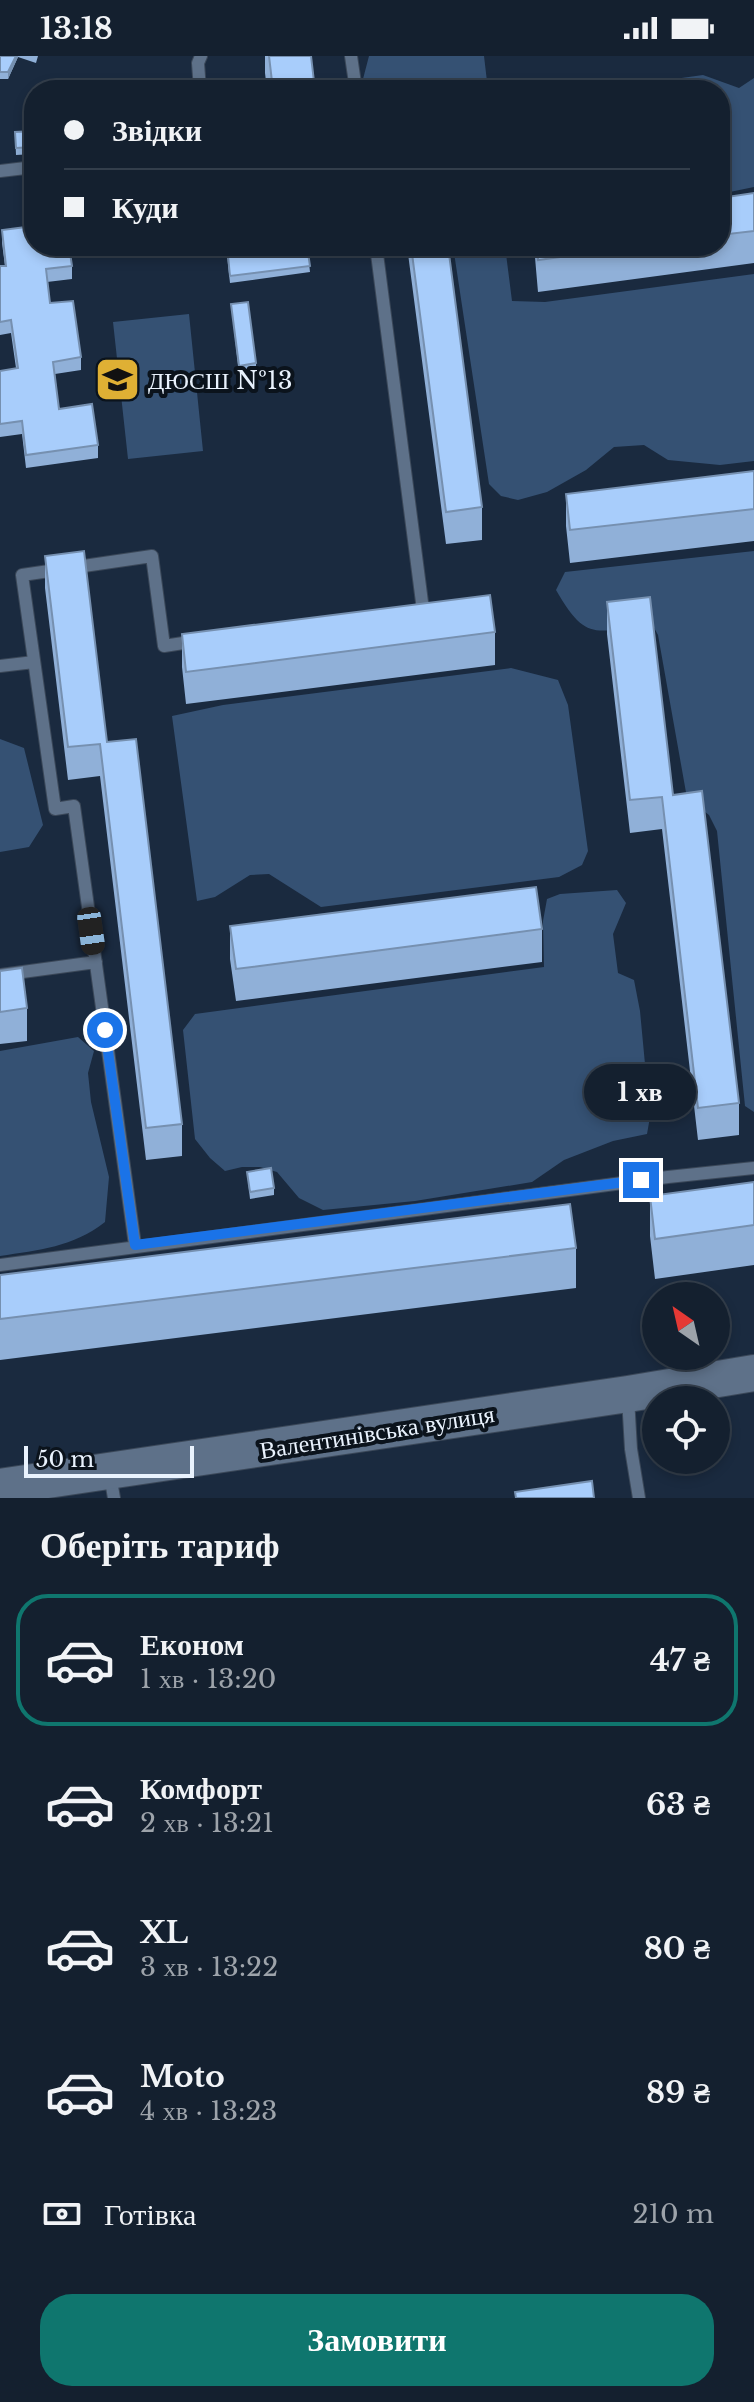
<!DOCTYPE html>
<html lang="uk">
<head>
<meta charset="utf-8">
<style>
  body { margin:0; font-family:"Libre Baskerville",serif; background:#1d2837; color:#f1f3f6; height:100vh; display:flex; flex-direction:column; font-size:30px; white-space:nowrap }
  * { box-sizing:border-box; margin:0 }
  p { font-size:26px; color:#9da3aa }
  .icon { flex:none; width:44px; height:44px; fill:none; stroke:currentColor; stroke-width:2; stroke-linecap:round; stroke-linejoin:round }
  .map { position:relative; height:1442px; overflow:hidden }
  .panel { display:flex; flex-direction:column; background:#14202f; flex:1 }
  .panel>* { flex:none }
  .top-card { position:absolute; left:24px; top:24px; width:706px; height:176px; border-radius:32px; box-shadow:0 4px 12px #0003,0 0 0 2px #333e4b; display:grid; align-content:center; height:176px; padding:0 40px; background:#14202f }
  .needle { width:52px; rotate:326deg }
  .controls { position:absolute; left:642px; top:1226px; display:grid; gap:16px }
  .controls a { display:grid; place-items:center; width:88px; height:88px; border-radius:50%; background:#14202f; box-shadow:0 4px 12px #0003,0 0 0 2px #333e4b; font-size:40px }
  .scale { position:absolute; left:24px; bottom:20px; width:170px; box-sizing:border-box; padding-left:8px; border:4px solid #e9f2fd; border-top:0; font-size:22px; line-height:28px; white-space:nowrap; color:#e9f2fd; -webkit-text-stroke:6px #0b131c; paint-order:stroke }
  .end { position:absolute; width:36px; height:36px; margin:-18px; border:10px solid #1a73e8; background:#fff; box-shadow:0 0 0 4px #fff }
  .from { border-radius:50% }
  .bubble { position:absolute; height:56px; border-radius:28px; background:#14202f; box-shadow:0 4px 12px #0003,0 0 0 2px #333e4b; font-size:26px; font-weight:800; line-height:56px; text-align:center }
  .car { position:absolute; width:24px; height:48px; margin:-24px -12px; border-radius:10px; box-shadow:0 0 6px 2px #0007; background:linear-gradient(#222 24%,#8ab4d8 0 40%,#222 0 76%,#8ab4d8 0 86%,#222 0) }
  .top-card b { display:flex; align-items:center; gap:28px; height:76px; font-size:30px }
  .top-card b+b { border-top:2px solid #333e4b }
  .top-card i { width:20px; height:20px; background:#f1f3f6 }
  ul { padding:0; list-style:none }
  li { display:flex; align-items:center; gap:24px; height:132px; margin:0 16px 12px; padding:0 24px; border:4px solid transparent; border-radius:32px }
  li div { flex:1 }
  li b { display:block; font-size:30px }
  li em { font-style:normal; font-weight:800 }
  li.selected { border-color:#0f766e }
  li>.icon { width:72px; height:72px; stroke-width:1.5 }
  h2 { padding:0 40px; font-size:36px; line-height:96px }
  .pay { display:flex; align-items:center; gap:20px; height:88px; padding:0 40px; font-size:30px }
  .pay p { margin-inline-start:auto }
  .primary-button { display:flex; gap:16px; margin-top:auto; padding:16px 40px }
  .primary-button a { flex:1; height:92px; border-radius:32px; background:#0f766e; color:#fff; font-size:32px; font-weight:800; line-height:92px; text-align:center }
  .status { display:flex; justify-content:space-between; align-items:center; height:56px; padding:0 40px; background:#14202f; direction:ltr }
  .status svg { height:22px; fill:currentColor }
  .map>svg:first-child { display:block }
  .green { fill:#355173 }
  .lines { fill:none; stroke-linecap:round; stroke-linejoin:round }
  .lane-casing { stroke:#3b4859; stroke-width:14 }
  .secondary-casing { stroke:#3b4859; stroke-width:38 }
  .lane { stroke:#5e7189; stroke-width:12 }
  .secondary { stroke:#5e7189; stroke-width:36 }
  .wall { fill:#90b0d8 }
  .shaded-wall { fill:#7690b0 }
  .building { fill:#a8cdfb; stroke:#7690b0; stroke-width:2 }
  .route { stroke:#1a73e8; stroke-width:10 }
  .labels { text-anchor:middle; dominant-baseline:central; stroke-width:8; stroke-linejoin:round; paint-order:stroke }
  .poi-label { font-size:24px; fill:#e9f2fd; stroke:#0b131c; text-anchor:start }
  .street-label { font-size:24px; fill:#e9f2fd; stroke:#0b131c }
</style>
</head>
<body>
<div class="status"><b>13:18</b><svg viewBox="0 0 49 12"><path d="M0 12V9h3v3zM5 12V6h3v6zM10 12V3h3v9zM15 12V0h3v12zM26 1h20v11H26zM47 4h2v5h-2z"/></svg></div>
<div class="map">
<svg width="754" height="1442" viewBox="0 0 754 1442">
  <rect width="100%" height="100%" fill="#1a2a3f"/>
  <path class="green" d="M369 0H484L488 34H365L363 23Z
    M703 19 739 32 754 22V131L720 138V34H653L660 25Z
    M453 190H505L512 245 545 246 754 218V405L720 409 668 404 644 389 614 391 586 414 547 436 518 444 501 440 489 428Z
    M189 258 203 395 128 403 113 266Z
    M754 495V1056L745 1050 717 775 709 759 687 742 658 579 652 568C596 575 587 588 556 534L565 516Z
    M511 612 558 624 568 649 588 795 582 809 559 821 321 851 269 818 250 819 215 841 197 845 172 660 223 649Z
    M0 683 24 692 43 769 29 791 0 796Z
    M617 834 626 847 613 878 618 917 634 924 640 955 650 1061 647 1078 613 1085 564 1104 532 1126 415 1145 323 1154 299 1142 277 1116 260 1111H242L225 1115 210 1102 195 1083 183 974 195 958 544 911 543 865 547 843 560 838Z
    M78 981 94 995 88 1017 91 1046 109 1121 105 1166C73 1191 39 1194 0 1200V995Z"/>
  <g class="lines">
    <defs>
      <path id="lane" d="M351 0 356 34
        M200 34 198 7 201 0
        M0 115 34 111
        M376 190 423 554 416 555
        M0 610 34 606
        M0 919 96 906
        M135 1189 74 750 55 753 22 519 152 500 164 590 196 585
        M0 1209 668 1121 754 1112
        M628 1342 631 1393 639 1442
        M110 1419 114 1442"/>
      <path id="secondary" d="M0 1431 628 1338 754 1317"/>
    </defs>
    <use href="#lane" class="lane-casing"/>
    <use href="#secondary" class="secondary-casing"/>
    <use href="#lane" class="lane"/>
    <use href="#secondary" class="secondary"/>
  </g>
  <path class="wall" d="M0 0H38L36 7 18 1 8 23H0Z
    M265 0H311L315 34H267L265 17Z
    M34 75V98L16 99 15 76Z
    M754 137V207L538 236 534 190H720V142Z
    M2 174 72 210V223L47 226 50 247 81 301V314L55 318 59 353 98 389V402L26 412 22 378 0 381V315L16 312 11 277 0 279V210H5L2 187Z
    M226 190H307L310 216 230 227Z
    M407 190H448L482 451V484L446 488Z
    M231 248 256 307V314L239 317Z
    M754 415V485L570 507 566 470V438Z
    M45 500 107 686 182 1068V1100L146 1104 100 720 68 724 45 532Z
    M607 546 673 739 739 1047V1079L698 1084 662 773 630 777 607 578Z
    M495 576V609L186 648 182 611V578Z
    M230 870 542 873V906L236 945 230 903Z
    M0 915 27 952V985L0 988Z
    M247 1116 274 1132V1139L250 1143Z
    M754 1126V1209L655 1223 650 1180V1140Z
    M576 1192V1232L0 1304V1219Z"/>
  <path class="shaded-wall" d="M16 0H18V1L8 23V16Z"/>
  <path class="building" d="M0 0H16L8 16H0Z
    M269 0H311L315 34H273Z
    M34 75V91L16 92 15 76Z
    M754 137V175L720 179V142Z
    M34 170V190H69L72 210 46 213 50 247 73 245 81 301 53 306 59 353 92 348 98 389 26 399 22 365 0 368V315L18 312 11 264 0 266V210H6L2 174Z
    M227 190H307L310 210 230 220Z
    M411 190H448L482 451 446 456Z
    M537 190H641L538 204Z
    M248 246 256 307 239 310 231 248Z
    M754 415V453L570 474 566 438Z
    M84 495 107 686 136 683 182 1068 146 1072 100 688 68 691 45 500Z
    M490 539 495 576 186 616 182 578Z
    M650 541 673 739 702 735 739 1047 698 1052 662 741 630 744 607 546Z
    M536 831 542 873 236 913 230 870Z
    M22 912 27 952 0 956V915Z
    M271 1112 274 1132 250 1136 247 1116Z
    M754 1126V1169L655 1183 650 1140Z
    M570 1148 576 1192 0 1263V1219Z
    M592 1425 594 1442H516L515 1436Z"/>
  <g class="lines">
    <path class="route" d="M105 974 135 1189 641 1124"/>
  </g>
  <defs>
    <symbol id="school-square" viewBox="-11 -11 22 22"><rect x="-9" y="-9" width="18" height="18" rx="4" fill="#dfb034" stroke="#0b131c"/><path d="M0-5L7-2L0 1L-7-2ZM-4 1L0 2.5L4 1V4Q0 6-4 4Z" fill="#111"/></symbol>
  </defs>
  <g fill-rule="evenodd">
    <use href="#school-square" x="92" y="298" width="51" height="51"/>
  </g>
  <g class="labels">
    <g class="poi-label">
      <text x="148" y="324">ДЮСШ №13</text>
    </g>
    <g class="street-label">
      <text transform="translate(377 1376) rotate(-9)">Валентинівська вулиця</text>
    </g>
  </g>
</svg>
<div class="controls">
<a><svg class="needle" viewBox="-14 -14 28 28"><path d="M0-13l5 13h-10z" fill="#e53935"/><path d="M0 13l5-13h-10z" fill="#9da3aa"/></svg></a>
<a><svg class="icon" aria-label="locate" viewBox="0 0 24 24"><circle cx="12" cy="12" r="6"/><path d="M12 2v4M12 18v4M2 12h4M18 12h4"/></svg></a>
</div>
<div class="scale">50 m</div>
<i class="end from" style="left:105px;top:974px"></i>
<i class="end" style="left:641px;top:1124px"></i>
<div class="bubble" style="left:584px;top:1008px;width:112px">1 хв</div>
<i class="car" style="left:91px;top:875px;rotate:172deg"></i>
<div class="top-card">
<b><i class="from"></i>Звідки</b>
<b><i></i>Куди</b>
</div>
</div>
<section class="panel">
<h2>Оберіть тариф</h2>
<ul>
<li class="selected"><svg class="icon" aria-label="car" viewBox="0 0 24 24"><path d="M5 17H2v-5l4-1 3-4h7l3 4 3 1v5h-3M9 17h6M6 11h13"/><circle cx="7" cy="17" r="2"/><circle cx="17" cy="17" r="2"/></svg><div><b>Економ</b><p>1 хв · 13:20</p></div><em>47 ₴</em></li>
<li><svg class="icon" aria-label="car" viewBox="0 0 24 24"><path d="M5 17H2v-5l4-1 3-4h7l3 4 3 1v5h-3M9 17h6M6 11h13"/><circle cx="7" cy="17" r="2"/><circle cx="17" cy="17" r="2"/></svg><div><b>Комфорт</b><p>2 хв · 13:21</p></div><em>63 ₴</em></li>
<li><svg class="icon" aria-label="car" viewBox="0 0 24 24"><path d="M5 17H2v-5l4-1 3-4h7l3 4 3 1v5h-3M9 17h6M6 11h13"/><circle cx="7" cy="17" r="2"/><circle cx="17" cy="17" r="2"/></svg><div><b>XL</b><p>3 хв · 13:22</p></div><em>80 ₴</em></li>
<li><svg class="icon" aria-label="car" viewBox="0 0 24 24"><path d="M5 17H2v-5l4-1 3-4h7l3 4 3 1v5h-3M9 17h6M6 11h13"/><circle cx="7" cy="17" r="2"/><circle cx="17" cy="17" r="2"/></svg><div><b>Moto</b><p>4 хв · 13:23</p></div><em>89 ₴</em></li>
</ul>
<div class="pay"><svg class="icon" aria-label="cash" viewBox="0 0 24 24"><path d="M3 7h18v10H3z"/><circle cx="12" cy="12" r="2"/></svg>Готівка<p>210 m</p></div>
<div class="primary-button"><a>Замовити</a></div>
</section>
</body>
</html>
